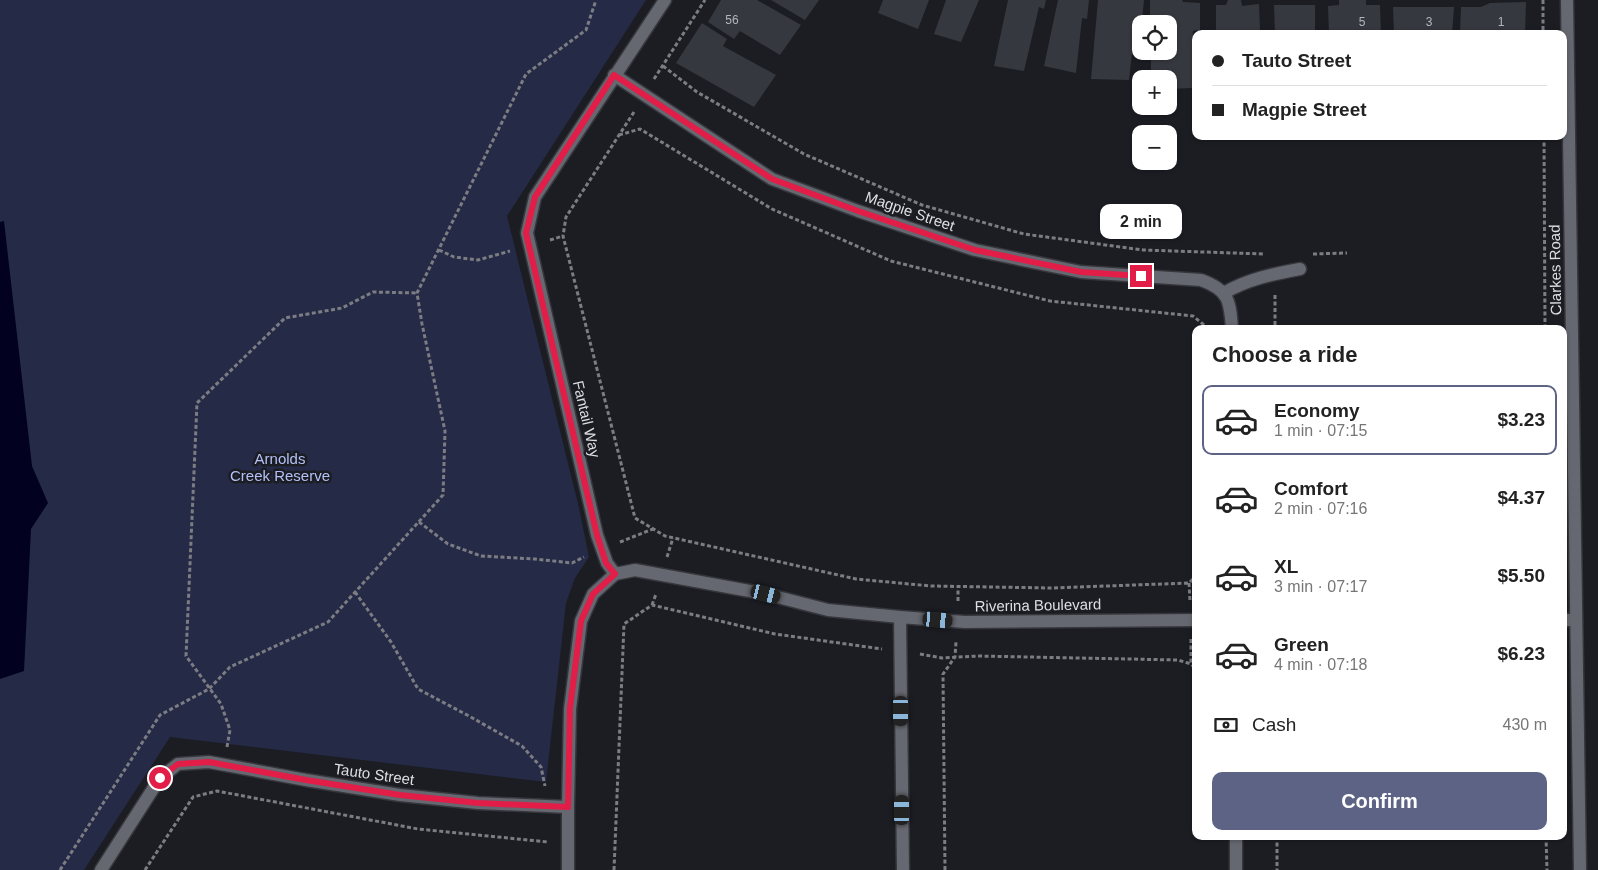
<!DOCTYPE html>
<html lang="en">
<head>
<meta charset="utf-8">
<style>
  body { margin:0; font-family:Arial,sans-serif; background:#f6f6f6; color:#222; height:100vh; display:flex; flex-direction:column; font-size:19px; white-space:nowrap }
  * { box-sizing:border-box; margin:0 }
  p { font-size:16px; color:#767676 }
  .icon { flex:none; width:28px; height:28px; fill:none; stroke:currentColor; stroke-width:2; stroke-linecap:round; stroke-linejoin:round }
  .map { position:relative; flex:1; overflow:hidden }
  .drawer { position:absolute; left:1192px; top:325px; width:375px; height:515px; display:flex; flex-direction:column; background:#fff; border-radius:10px; box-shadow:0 1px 4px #0004 }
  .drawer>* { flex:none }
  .banner { position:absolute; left:1192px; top:30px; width:375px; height:110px; border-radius:10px; box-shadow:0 1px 4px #0004; display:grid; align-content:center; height:110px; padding:0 20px; background:#fff }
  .buttons { position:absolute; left:1132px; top:15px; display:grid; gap:10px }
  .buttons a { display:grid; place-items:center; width:45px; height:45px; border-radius:10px; background:#fff; box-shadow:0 1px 4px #0004; font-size:25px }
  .end { position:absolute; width:22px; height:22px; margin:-11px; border:6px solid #e11d48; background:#fff; box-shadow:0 0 0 2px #fff }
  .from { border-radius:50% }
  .bubble { position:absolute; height:35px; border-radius:10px; background:#fff; box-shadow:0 1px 4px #0004; font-size:16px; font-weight:800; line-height:35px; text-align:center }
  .car { position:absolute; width:15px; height:30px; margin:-15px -8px; border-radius:6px; box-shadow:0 0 4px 1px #0007; background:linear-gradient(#222 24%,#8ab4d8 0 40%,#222 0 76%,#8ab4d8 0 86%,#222 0) }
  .banner b { display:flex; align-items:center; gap:18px; height:48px; font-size:19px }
  .banner b+b { border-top:1px solid #e0e0e0 }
  .banner i { width:12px; height:12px; background:#222 }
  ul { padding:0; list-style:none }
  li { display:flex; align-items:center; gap:15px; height:70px; margin:0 10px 8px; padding:0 10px; border:2px solid transparent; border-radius:10px }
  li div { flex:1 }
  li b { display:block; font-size:19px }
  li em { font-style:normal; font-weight:800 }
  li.selected { border-color:#5c6385 }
  li>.icon { width:45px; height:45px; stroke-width:1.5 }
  h2 { padding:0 20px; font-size:22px; line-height:60px }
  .pay { display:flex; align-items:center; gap:12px; height:55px; padding:0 20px; font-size:19px }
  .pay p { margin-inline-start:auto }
  .primary-button { display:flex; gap:10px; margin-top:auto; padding:10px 20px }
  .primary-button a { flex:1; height:58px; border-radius:10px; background:#5c6385; color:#fff; font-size:20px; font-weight:800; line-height:58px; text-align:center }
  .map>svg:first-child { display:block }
  .green { fill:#252a47 }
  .water { fill:#030120 }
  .building { fill:#36383f }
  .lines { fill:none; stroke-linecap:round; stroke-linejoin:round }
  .minor-casing { stroke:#36373c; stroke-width:15 }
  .path { stroke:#7c7d83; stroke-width:3; stroke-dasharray:4 2.5; stroke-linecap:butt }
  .minor { stroke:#666871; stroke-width:12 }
  .route { stroke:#e11d48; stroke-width:6 }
  .labels { text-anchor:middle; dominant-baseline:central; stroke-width:5; stroke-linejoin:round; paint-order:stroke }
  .number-label { font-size:12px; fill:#b4b5bb }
  .street-label { font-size:15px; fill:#dedfe4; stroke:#1b1d23 }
  .park-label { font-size:15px; fill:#b3c0f8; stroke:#1b1d23 }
</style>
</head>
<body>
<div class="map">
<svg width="1598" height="870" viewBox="0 0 1598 870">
  <rect width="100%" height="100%" fill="#1b1d23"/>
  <path class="green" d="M0 0H646L507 216 579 508 589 557 575 578 566 603 546 782 170 737 84 870H0Z"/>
  <path class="water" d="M4 221 32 466 48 503 31 529 24 671 0 679V222Z"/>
  <path class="building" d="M721 0H757L801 25 780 55 740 31 734 39 708 22Z
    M771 0H819L805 20Z
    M883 0H929L918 29 878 13Z
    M946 0H979L961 42 934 34Z
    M1008 0H1046L1044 9 1039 7 1024 71 994 66Z
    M1058 0H1089L1087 19 1082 18 1076 73 1044 66Z
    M1098 0H1144L1142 21 1135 24 1129 80 1091 79Z
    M1150 0H1182L1183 2 1200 3V30L1193 31 1192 88 1169 89V79H1151V51H1169V24H1150Z
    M1228 0H1241L1242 6 1259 4 1260 30 1248 31V34H1216V5H1226Z
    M1339 0H1366V5H1380L1381 34H1329L1328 6 1339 5Z
    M1526 2 1525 34H1462L1460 32 1461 7H1481L1490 3Z
    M1274 5H1315V34H1275Z
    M1393 7H1454L1452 34H1394Z
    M702 23 727 39 723 46 776 75 754 107 676 63Z"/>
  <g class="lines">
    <defs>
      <path id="minor" d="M1567 0 1580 870
        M614 75 772 179 858 211 975 250 1081 272 1201 280C1229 290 1230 301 1232 329
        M1224 293C1248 279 1273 274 1300 269
        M615 574 635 570 766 594 828 610 900 617 965 622 1196 620
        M900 617 903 870
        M1564 620H1576
        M1236 836V870
        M101 870 160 778 178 764 209 762 306 780 400 795 478 803 568 807
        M568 870V807L570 709 581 621 593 594 615 574 607 563 597 535 527 233 535 197 665 0"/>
    </defs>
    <use href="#minor" class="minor-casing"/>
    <path class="path" d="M1543 0V34
      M663 66 697 92 804 154 922 205 1024 234 1143 250 1264 254
      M654 79 705 0
      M634 112 566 217 563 236 635 518 665 536 856 579 931 586 1052 588 1189 583 1196 576
      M619 135 640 129 772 209 891 261 1050 301 1193 316 1209 329
      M1544 136 1545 329
      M550 240 563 236
      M439 250 454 257 478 260 510 251
      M1313 254 1347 253
      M1275 295V329
      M419 522 448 544 481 556 535 559 572 563 584 557
      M620 542 653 529
      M667 557 673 538
      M1189 583 1190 601
      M355 592 391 642 418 689 469 716 522 746 541 767 545 786
      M958 601V587
      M652 605 656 594
      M1191 639V664L1196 669
      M920 654 942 658 978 656 1178 660 1191 664
      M227 747 230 730 221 704 186 656 197 403 285 318 342 308 373 292 417 293
      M1277 836V870
      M1546 836 1547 870
      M60 870 160 715 209 689 230 667 328 622 443 495 445 431 422 324 417 293 526 74 586 30 596 0
      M145 870 193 797 217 791 418 829 548 842
      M614 870 624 624 652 605 775 634 882 649
      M945 870 943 674 955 657 956 642"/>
    <use href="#minor" class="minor"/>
  </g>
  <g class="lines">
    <path class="route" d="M160 778 178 764 209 762 306 780 400 795 478 803 568 807 570 708 581 621 593 594 615 574 606 563 597 535 526 233 535 197 614 75 772 179 858 211 975 250 1081 272 1141 276"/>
  </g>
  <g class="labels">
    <g class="number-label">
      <text x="732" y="20">56</text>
      <text x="1362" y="22">5</text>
      <text x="1429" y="22">3</text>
      <text x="1501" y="22">1</text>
    </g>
    <g class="street-label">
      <text transform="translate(910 211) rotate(19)">Magpie Street</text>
      <text transform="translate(1555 270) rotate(-91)">Clarkes Road</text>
      <text transform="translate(587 419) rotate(77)">Fantail Way</text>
      <text transform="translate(1038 605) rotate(-1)">Riverina Boulevard</text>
      <text transform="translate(374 774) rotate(8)">Tauto Street</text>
    </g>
    <g class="park-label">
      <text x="280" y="458">Arnolds<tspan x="280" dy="17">Creek Reserve</tspan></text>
    </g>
  </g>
</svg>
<div class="buttons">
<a><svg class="icon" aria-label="locate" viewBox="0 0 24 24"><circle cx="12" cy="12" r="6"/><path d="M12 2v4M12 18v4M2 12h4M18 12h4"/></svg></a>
<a>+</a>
<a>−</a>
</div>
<i class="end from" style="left:160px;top:778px"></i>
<i class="end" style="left:1141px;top:276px"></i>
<div class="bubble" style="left:1100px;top:204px;width:82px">2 min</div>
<i class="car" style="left:766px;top:594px;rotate:104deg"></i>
<i class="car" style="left:938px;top:620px;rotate:95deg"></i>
<i class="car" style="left:901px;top:711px;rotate:180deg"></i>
<i class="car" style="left:902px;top:810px;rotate:0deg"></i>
<div class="banner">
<b><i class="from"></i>Tauto Street</b>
<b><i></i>Magpie Street</b>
</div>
<section class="drawer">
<h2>Choose a ride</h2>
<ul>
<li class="selected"><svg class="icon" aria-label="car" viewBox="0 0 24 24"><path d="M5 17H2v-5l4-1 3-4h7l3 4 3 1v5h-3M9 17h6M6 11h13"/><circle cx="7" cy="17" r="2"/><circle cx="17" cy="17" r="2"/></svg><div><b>Economy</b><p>1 min · 07:15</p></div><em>$3.23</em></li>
<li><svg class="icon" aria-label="car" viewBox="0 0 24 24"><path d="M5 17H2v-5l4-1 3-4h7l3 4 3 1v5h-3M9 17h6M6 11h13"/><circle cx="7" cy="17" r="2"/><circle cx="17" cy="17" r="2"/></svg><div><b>Comfort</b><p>2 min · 07:16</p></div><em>$4.37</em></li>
<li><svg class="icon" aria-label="car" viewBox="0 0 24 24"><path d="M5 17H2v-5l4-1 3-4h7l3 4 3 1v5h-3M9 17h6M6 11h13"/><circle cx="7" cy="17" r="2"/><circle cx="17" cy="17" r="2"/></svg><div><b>XL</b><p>3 min · 07:17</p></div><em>$5.50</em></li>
<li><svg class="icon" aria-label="car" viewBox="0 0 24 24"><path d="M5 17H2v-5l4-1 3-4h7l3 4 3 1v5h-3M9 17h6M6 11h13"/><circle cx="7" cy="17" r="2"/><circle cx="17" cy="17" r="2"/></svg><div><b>Green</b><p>4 min · 07:18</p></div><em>$6.23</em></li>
</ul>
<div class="pay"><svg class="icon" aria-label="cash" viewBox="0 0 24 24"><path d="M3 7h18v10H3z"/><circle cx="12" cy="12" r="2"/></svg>Cash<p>430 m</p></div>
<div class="primary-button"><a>Confirm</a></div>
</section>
</div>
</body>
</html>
